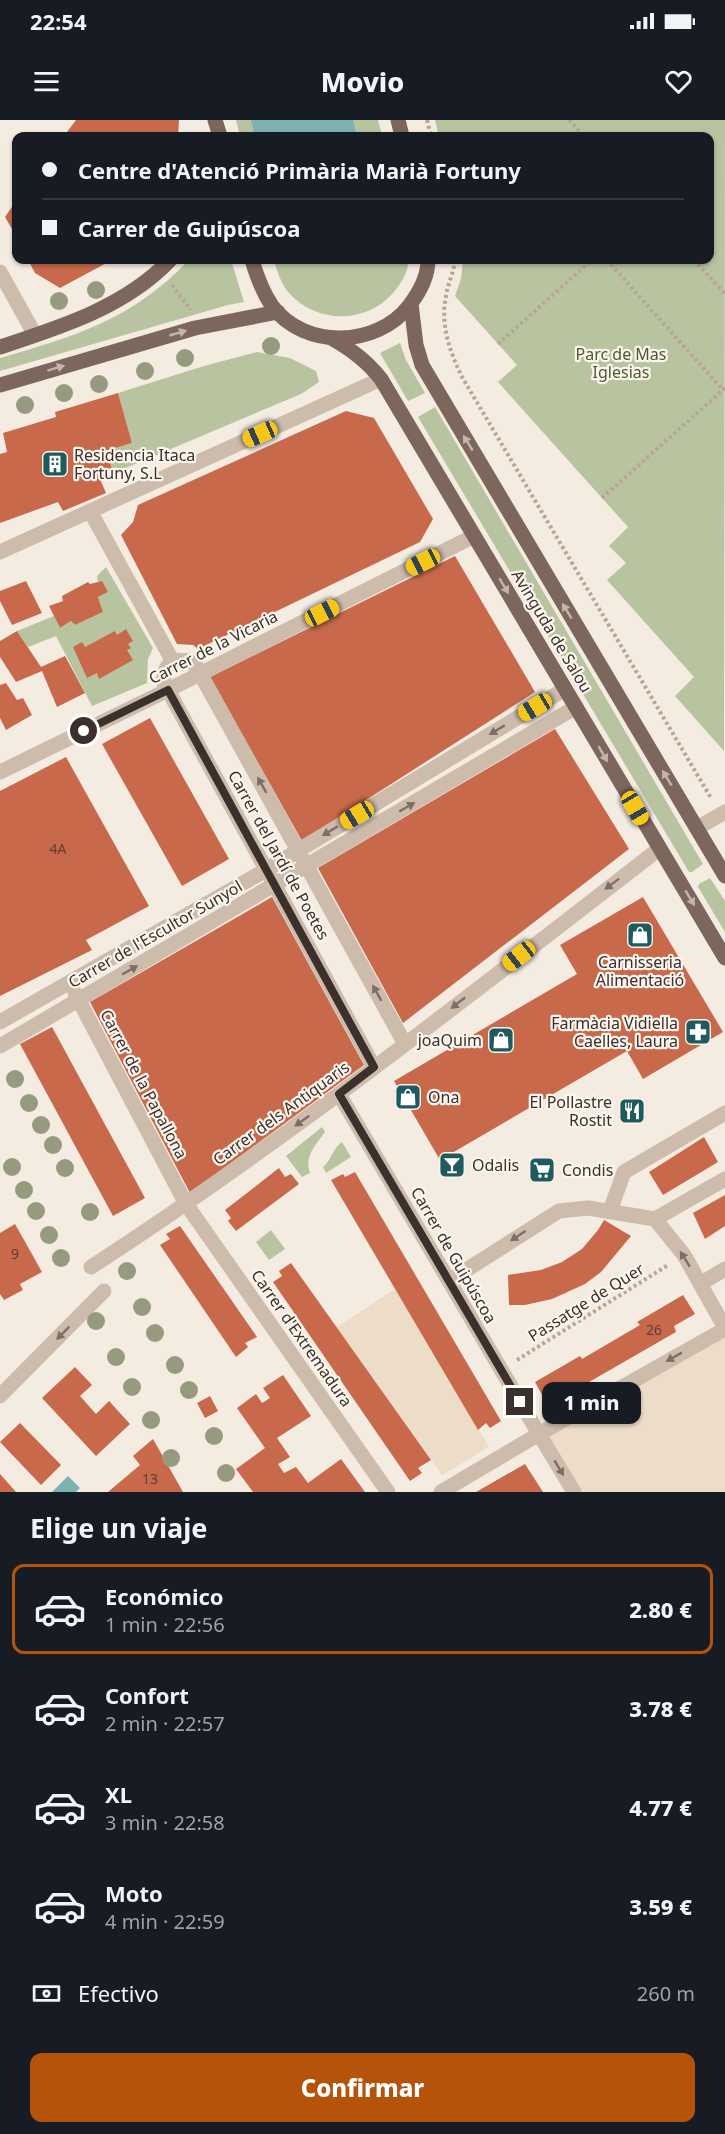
<!DOCTYPE html>
<html lang="es">
<head>
<meta charset="utf-8">
<style>
  body { margin:0; font-family:"Noto Sans",sans-serif; background:#20242c; color:#f1f3f6; height:100vh; display:flex; flex-direction:column; font-size:22px; white-space:nowrap }
  * { box-sizing:border-box; margin:0 }
  p { font-size:20px; color:#9ea1a6 }
  .icon { flex:none; width:33px; height:33px; fill:none; stroke:currentColor; stroke-width:2; stroke-linecap:round; stroke-linejoin:round }
  .map { position:relative; height:1372px; overflow:hidden }
  .details { display:flex; flex-direction:column; background:#171b24; flex:1 }
  .details>* { flex:none }
  .top-card { position:absolute; left:12px; top:12px; width:702px; height:132px; border-radius:12px; box-shadow:0 2px 4px #0004; display:grid; align-content:center; height:132px; padding:0 30px; background:#171b24 }
  .end { position:absolute; width:27px; height:27px; margin:-14px; border:8px solid #3b302b; background:#fff; box-shadow:0 0 0 3px #fff }
  .from { border-radius:50% }
  .bubble { position:absolute; height:42px; border-radius:12px; background:#171b24; box-shadow:0 2px 4px #0004; font-size:20px; font-weight:800; line-height:42px; text-align:center }
  .car { position:absolute; width:18px; height:36px; margin:-18px -9px; border-radius:8px; box-shadow:0 0 4px 2px #0007; background:linear-gradient(#f5c518 24%,#345 0 40%,#f5c518 0 76%,#345 0 86%,#f5c518 0) }
  .top-card b { display:flex; align-items:center; gap:21px; height:57px; font-size:22px }
  .top-card b+b { border-top:2px solid #363941 }
  .top-card i { width:15px; height:15px; background:#f1f3f6 }
  ul { padding:0; list-style:none }
  li { display:flex; align-items:center; gap:18px; height:90px; margin:0 12px 9px; padding:0 18px; border:3px solid transparent; border-radius:12px }
  li div { flex:1 }
  li b { display:block; font-size:22px }
  li em { font-style:normal; font-weight:800 }
  li.on { border-color:#b45309 }
  li>.icon { width:54px; height:54px; stroke-width:1.5 }
  h2 { padding:0 30px; font-size:27px; line-height:72px }
  .pay { display:flex; align-items:center; gap:15px; height:66px; padding:0 30px; font-size:22px }
  .pay p { margin-inline-start:auto }
  .action { display:flex; gap:12px; margin-top:auto; padding:12px 30px }
  .action a { flex:1; height:69px; border-radius:12px; background:#b45309; color:#fff; font-size:24px; font-weight:800; line-height:69px; text-align:center }
  .status { display:flex; justify-content:space-between; align-items:center; height:42px; padding:0 30px; background:#171b24; direction:ltr }
  .status svg { height:16px; fill:currentColor }
  header { display:flex; justify-content:space-between; align-items:center; height:78px; padding:0 30px; background:#171b24; font-size:27px; font-weight:800 }
  .map>svg:first-child { display:block }
  .green { fill:#b8c4a0 }
  .plaza { fill:#ecdcc8 }
  .water { fill:#7fb0b2 }
  .building { fill:#c8694b }
  .lines { fill:none; stroke-linecap:round; stroke-linejoin:round }
  .path { stroke:#b9a596; stroke-width:4; stroke-dasharray:3 3; stroke-linecap:butt }
  .minor { stroke:#cdbbac; stroke-width:15 }
  .major { stroke:#7d675c; stroke-width:15 }
  .tree { fill:#969b7f }
  .oneway { fill:#c2b5ac }
  .oneway2 { fill:#7d6f65 }
  .route { stroke:#3b302b; stroke-width:8 }
  .labels { text-anchor:middle; dominant-baseline:central; stroke-width:4.5; stroke-linejoin:round; paint-order:stroke }
  .number-label { font-size:14px; fill:#5e3e33 }
  .park-label { font-size:16px; fill:#4a5a2e; stroke:#fbf5ee }
  .poi-label { font-size:16px; fill:#3b302b; stroke:#fbf5ee; text-anchor:start }
  .street-label { font-size:16px; fill:#3b302b; stroke:#fbf5ee }
</style>
</head>
<body>
<div class="status"><b>22:54</b><svg viewBox="0 0 49 12"><path d="M0 12V9h3v3zM5 12V6h3v6zM10 12V3h3v9zM15 12V0h3v12zM26 1h20v11H26zM47 4h2v5h-2z"/></svg></div>
<header><svg class="icon" aria-label="menu" viewBox="0 0 24 24"><path d="M4 6h16M4 12h16M4 18h16"/></svg>Movio<svg class="icon" aria-label="heart" viewBox="0 0 24 24"><path d="M12 20l-8-8c-3-5 5-10 8-4 3-6 11-1 8 4z"/></svg></header>
<div class="map">
<svg width="725" height="1372" viewBox="0 0 725 1372">
  <rect width="100%" height="100%" fill="#f4ebe1"/>
  <path class="green" d="M236 0H378L382 16H240Z
    M435 0H725L724 631 675 576 694 557 607 460 626 443 609 426 628 407 498 262 517 245 455 176 461 159 463 140H710V16H439Z
    M189 140H231L244 182 228 185 0 251V238C76 216 133 199 189 140Z
    M274 140H409C408 152 401 164 393 173 366 204 317 204 289 173 281 164 277 151 274 140Z
    M400 223 406 240 425 273 408 281 380 233Z
    M257 232 290 238 316 251 319 262 301 274 114 353 105 331 132 323 118 273 204 246Z
    M435 287 703 744 692 752H689L418 297Z
    M106 447 153 528 148 539 147 563 92 586 56 516 28 527 17 511 54 496 60 508 71 501 75 505 103 492 98 477 108 472 98 462 97 456Z
    M710 758 725 781V812L698 767 699 764Z
    M322 1007 325 1012C315 1026 304 1036 310 1053L302 1057 286 1036Z
    M342 1022 351 1037 326 1053 323 1047C332 1039 333 1028 342 1022Z
    M271 1110 285 1129 269 1140 256 1122Z"/>
  <path class="plaza" d="M395 1169 489 1327 442 1355 337 1207Z
    M725 1209V1372H574L539 1314Z"/>
  <path class="water" d="M251 0H353L357 16H255Z
    M68 1356 80 1368 76 1372H52Z"/>
  <path class="building" d="M76 0H179L178 16H64Z
    M16 81V116L5 97Z
    M28 140H112L60 168 35 153Z
    M118 273 132 323 105 331 114 353 100 359 106 373 63 391 58 382 0 403V334L7 332 3 313 56 297 55 292Z
    M346 291 374 298 433 399 420 422 198 529 193 525 177 524 121 415 133 402 138 385Z
    M455 436 535 572 302 721 210 557Z
    M26 461 42 493 12 505 0 481V471Z
    M102 461 108 472 98 477 103 492 75 505 71 501 60 508 49 486 63 481 62 476 88 462 90 464Z
    M126 509 133 521 128 524 131 528 127 530 133 540 99 559 97 553 87 558 73 527 82 522 85 527 115 511 117 515Z
    M17 511 41 547 65 536 85 573 57 587 42 551 16 562 0 537V521Z
    M6 563 17 580 23 578 32 595 6 610 0 598V565Z
    M150 598 229 739 182 766 102 624Z
    M555 609 629 729 403 903 318 748Z
    M66 637 149 786 86 820 92 830 0 876V671Z
    M272 777 364 945 190 1073 90 882Z
    M643 777 723 912 643 959 627 931 440 1040 394 961 577 854 560 825Z
    M52 907 145 1078 113 1096 20 924Z
    M704 1017 718 1042 663 1075 649 1052Z
    M279 1048 285 1057 291 1054 299 1064 236 1111 228 1101 231 1098 225 1090Z
    M355 1052 501 1301 490 1308 486 1303 478 1310 331 1060 343 1054 345 1057Z
    M725 1075V1106L705 1119 693 1093Z
    M604 1100 631 1116 601 1152 585 1164 552 1179 525 1185H509L508 1155 541 1150 562 1142 582 1129 598 1110Z
    M15 1104 42 1152 20 1164 23 1170 4 1180 0 1174V1113Z
    M180 1106 257 1217 245 1223 248 1227 236 1237 160 1125 170 1119 166 1114Z
    M291 1143 431 1340 418 1348 422 1353 410 1361 273 1162 282 1156 279 1151Z
    M683 1175 695 1194 674 1206 676 1212 570 1273 568 1269 546 1282 535 1262 580 1236 582 1239 640 1205 637 1202Z
    M75 1247 92 1265 80 1276 96 1294 109 1281 130 1304 96 1336 42 1278Z
    M283 1255 311 1296 277 1318 290 1337 278 1344 284 1353 296 1347 308 1363 341 1339 365 1372H253L236 1349 265 1328 237 1288 256 1274 262 1283 270 1278 263 1268Z
    M210 1276 218 1291 205 1298 197 1283Z
    M20 1303 61 1345 41 1365 0 1322Z
    M153 1319 183 1372H108L140 1345 133 1336Z
    M525 1344 543 1372H476Z
    M0 1354 16 1372H0Z"/>
  <g class="lines">
    <path class="path" d="M427 0 431 16
      M569 0 584 16
      M455 140C454 152 448 163 446 176 440 205 450 232 462 257L711 678
      M607 140 723 270
      M694 140 725 174
      M172 165 191 190
      M498 224 592 140
      M602 378 725 268
      M517 1240 668 1145"/>
    <path class="minor" d="M0 152 35 215
      M90 391 172 540
      M0 432 381 259
      M172 540 166 549 163 561 374 947
      M172 540 189 541 196 546 405 924
      M0 652 168 570 474 416
      M697 708 725 692
      M75 873 186 1084 388 1372
      M0 902 266 750 565 569
      M0 926 576 587
      M339 974 539 1314 441 1372
      M610 1091 624 1052 725 993
      M655 1099 725 1059
      M91 1147C288 1019 473 873 659 729
      M449 1161 559 1091 588 1088 655 1099 684 1135 725 1208
      M700 1164 725 1149
      M0 1276 104 1171
      M574 1372 539 1314 725 1209"/>
    <path class="major" d="M215 0 220 16
      M398 0 402 16
      M252 140C257 157 262 171 272 186 305 230 377 227 409 186 419 173 428 156 428 140
      M411 184 416 225 422 245 725 756
      M331 218C351 229 367 241 381 259L725 838
      M0 227C61 207 125 187 170 140
      M0 265 195 208 278 192"/>
  </g>
  <g class="tree">
    <circle cx="96" cy="170" r="9"/>
    <circle cx="59" cy="181" r="9"/>
    <circle cx="271" cy="226" r="9"/>
    <circle cx="185" cy="238" r="9"/>
    <circle cx="145" cy="251" r="9"/>
    <circle cx="99" cy="264" r="9"/>
    <circle cx="64" cy="273" r="9"/>
    <circle cx="25" cy="285" r="9"/>
    <circle cx="15" cy="959" r="9"/>
    <circle cx="29" cy="983" r="9"/>
    <circle cx="41" cy="1005" r="9"/>
    <circle cx="53" cy="1025" r="9"/>
    <circle cx="12" cy="1047" r="9"/>
    <circle cx="65" cy="1048" r="9"/>
    <circle cx="24" cy="1070" r="9"/>
    <circle cx="36" cy="1091" r="9"/>
    <circle cx="90" cy="1092" r="9"/>
    <circle cx="49" cy="1115" r="9"/>
    <circle cx="61" cy="1138" r="9"/>
    <circle cx="127" cy="1151" r="9"/>
    <circle cx="142" cy="1187" r="9"/>
    <circle cx="96" cy="1201" r="9"/>
    <circle cx="155" cy="1213" r="9"/>
    <circle cx="116" cy="1237" r="9"/>
    <circle cx="175" cy="1245" r="9"/>
    <circle cx="132" cy="1267" r="9"/>
    <circle cx="189" cy="1270" r="9"/>
    <circle cx="151" cy="1300" r="9"/>
    <circle cx="214" cy="1316" r="9"/>
    <circle cx="171" cy="1338" r="9"/>
    <circle cx="226" cy="1353" r="9"/>
  </g>
  <defs><path id="oneway-solid" d="M-6-.8H1V-3.2L6.5 0L1 3.2V.8H-6Z" transform="scale(1.5)"/></defs>
  <g class="oneway">
    <use href="#oneway-solid" transform="translate(178 213) rotate(-16)"/>
    <use href="#oneway-solid" transform="translate(56 248) rotate(-17)"/>
    <use href="#oneway-solid" transform="translate(468 323) rotate(-121)"/>
    <use href="#oneway-solid" transform="translate(504 466) rotate(59)"/>
    <use href="#oneway-solid" transform="translate(567 491) rotate(-121)"/>
    <use href="#oneway-solid" transform="translate(603 634) rotate(60)"/>
    <use href="#oneway-solid" transform="translate(667 658) rotate(-121)"/>
    <use href="#oneway-solid" transform="translate(690 778) rotate(59)"/>
  </g>
  <g class="oneway2">
    <use href="#oneway-solid" transform="translate(497 610) rotate(149)"/>
    <use href="#oneway-solid" transform="translate(262 665) rotate(-119)"/>
    <use href="#oneway-solid" transform="translate(407 687) rotate(-30)"/>
    <use href="#oneway-solid" transform="translate(330 711) rotate(149)"/>
    <use href="#oneway-solid" transform="translate(612 764) rotate(143)"/>
    <use href="#oneway-solid" transform="translate(130 850) rotate(-30)"/>
    <use href="#oneway-solid" transform="translate(377 873) rotate(-119)"/>
    <use href="#oneway-solid" transform="translate(458 883) rotate(142)"/>
    <use href="#oneway-solid" transform="translate(302 1001) rotate(144)"/>
    <use href="#oneway-solid" transform="translate(518 1116) rotate(147)"/>
    <use href="#oneway-solid" transform="translate(685 1139) rotate(-122)"/>
    <use href="#oneway-solid" transform="translate(63 1213) rotate(135)"/>
    <use href="#oneway-solid" transform="translate(674 1237) rotate(151)"/>
    <use href="#oneway-solid" transform="translate(559 1348) rotate(59)"/>
  </g>
  <g class="lines">
    <path class="route" d="M84 611 168 570 374 947 339 974 520 1282"/>
  </g>
  <defs>
    <symbol id="building-square" viewBox="-11 -11 22 22"><rect x="-9" y="-9" width="18" height="18" rx="4" fill="#1f5a5e" stroke="#fbf5ee"/><path d="M-4-6H4V6H1V3H-1V6H-4ZM-2.5-4.3h1.7v1.8h-1.7ZM.8-4.3h1.7v1.8H.8ZM-2.5-1h1.7V.8h-1.7ZM.8-1h1.7V.8H.8Z" fill="#fff"/></symbol>
    <symbol id="shop-square" viewBox="-11 -11 22 22"><rect x="-9" y="-9" width="18" height="18" rx="4" fill="#1f5a5e" stroke="#fbf5ee"/><path d="M-5-2.5h2.3a2.7 3.5 0 0 1 5.4 0H5L5.5 6h-11ZM-1.5-2.5h3a1.5 2.3 0 0 0-3 0Z" fill="#fff"/></symbol>
    <symbol id="pharmacy-square" viewBox="-11 -11 22 22"><rect x="-9" y="-9" width="18" height="18" rx="4" fill="#1f5a5e" stroke="#fbf5ee"/><path d="M-2-6h4v4h4v4h-4v4h-4v-4h-4v-4h4Z" fill="#fff"/></symbol>
    <symbol id="restaurant-square" viewBox="-11 -11 22 22"><rect x="-9" y="-9" width="18" height="18" rx="4" fill="#1f5a5e" stroke="#fbf5ee"/><path d="M-5-6h1v4h1v-4h1v4h1v-4h1v5L-1.5 .5V6h-2V.5L-5-1ZM5-6V6H3V1.5H1.5Q1.5-4 5-6Z" fill="#fff"/></symbol>
    <symbol id="bar-square" viewBox="-11 -11 22 22"><rect x="-9" y="-9" width="18" height="18" rx="4" fill="#1f5a5e" stroke="#fbf5ee"/><path d="M-6-5H6L.8 .8V4.5H3.5V6h-7V4.5H-.8V.8Z" fill="#fff"/></symbol>
    <symbol id="supermarket-square" viewBox="-11 -11 22 22"><rect x="-9" y="-9" width="18" height="18" rx="4" fill="#1f5a5e" stroke="#fbf5ee"/><path d="M-6-5.5h2.5l.6 2H6L4.5 2H-2.5L-4.4-4H-6ZM-1.5 3.2a1.3 1.3 0 1 0 .1 0ZM3 3.2a1.3 1.3 0 1 0 .1 0Z" fill="#fff"/></symbol>
  </defs>
  <g fill-rule="evenodd">
    <use href="#building-square" x="40" y="329" width="30" height="30"/>
    <use href="#shop-square" x="625" y="800" width="30" height="30"/>
    <use href="#pharmacy-square" x="683" y="897" width="30" height="30"/>
    <use href="#shop-square" x="486" y="905" width="30" height="30"/>
    <use href="#shop-square" x="393" y="962" width="30" height="30"/>
    <use href="#restaurant-square" x="617" y="976" width="30" height="30"/>
    <use href="#bar-square" x="437" y="1030" width="30" height="30"/>
    <use href="#supermarket-square" x="527" y="1035" width="30" height="30"/>
  </g>
  <g class="labels">
    <g class="number-label">
      <text x="58" y="728">4A</text>
      <text x="15" y="1133">9</text>
      <text x="654" y="1209">26</text>
      <text x="150" y="1358">13</text>
    </g>
    <g class="park-label">
      <text x="621" y="234">Parc de Mas<tspan x="621" dy="18">Iglesias</tspan></text>
    </g>
    <g class="poi-label">
      <text x="74" y="335">Residencia Itaca<tspan x="74" dy="18">Fortuny, S.L</tspan></text>
      <text x="640" y="842" text-anchor="middle">Carnisseria<tspan x="640" dy="18">Alimentació</tspan></text>
      <text x="678" y="903" text-anchor="end">Farmàcia Vidiella<tspan x="678" dy="18">Caelles, Laura</tspan></text>
      <text x="482" y="920" text-anchor="end">joaQuim</text>
      <text x="428" y="977">Ona</text>
      <text x="612" y="982" text-anchor="end">El Pollastre<tspan x="612" dy="18">Rostit</tspan></text>
      <text x="472" y="1045">Odalis</text>
      <text x="562" y="1050">Condis</text>
    </g>
    <g class="street-label">
      <text transform="translate(552 511) rotate(59)">Avinguda de Salou</text>
      <text transform="translate(213 527) rotate(-27)">Carrer de la Vicaria</text>
      <text transform="translate(279 735) rotate(61)">Carrer del Jardí de Poetes</text>
      <text transform="translate(155 814) rotate(-30)">Carrer de l'Escultor Sunyol</text>
      <text transform="translate(144 964) rotate(62)">Carrer de la Papallona</text>
      <text transform="translate(281 993) rotate(-36)">Carrer dels Antiquaris</text>
      <text transform="translate(454 1135) rotate(60)">Carrer de Guipúscoa</text>
      <text transform="translate(586 1182) rotate(-32)">Passatge de Quer</text>
      <text transform="translate(302 1218) rotate(55)">Carrer d'Extremadura</text>
    </g>
  </g>
</svg>
<i class="end from" style="left:84px;top:611px"></i>
<i class="end" style="left:520px;top:1282px"></i>
<div class="bubble" style="left:542px;top:1262px;width:99px">1 min</div>
<i class="car" style="left:260px;top:314px;rotate:246deg"></i>
<i class="car" style="left:423px;top:442px;rotate:243deg"></i>
<i class="car" style="left:322px;top:493px;rotate:63deg"></i>
<i class="car" style="left:535px;top:587px;rotate:239deg"></i>
<i class="car" style="left:635px;top:688px;rotate:150deg"></i>
<i class="car" style="left:357px;top:695px;rotate:239deg"></i>
<i class="car" style="left:519px;top:836px;rotate:232deg"></i>
<div class="top-card">
<b><i class="from"></i>Centre d'Atenció Primària Marià Fortuny</b>
<b><i></i>Carrer de Guipúscoa</b>
</div>
</div>
<section class="details">
<h2>Elige un viaje</h2>
<ul>
<li class="on"><svg class="icon" aria-label="car" viewBox="0 0 24 24"><path d="M5 17H2v-5l4-1 3-4h7l3 4 3 1v5h-3M9 17h6M6 11h13"/><circle cx="7" cy="17" r="2"/><circle cx="17" cy="17" r="2"/></svg><div><b>Económico</b><p>1 min · 22:56</p></div><em>2.80 €</em></li>
<li><svg class="icon" aria-label="car" viewBox="0 0 24 24"><path d="M5 17H2v-5l4-1 3-4h7l3 4 3 1v5h-3M9 17h6M6 11h13"/><circle cx="7" cy="17" r="2"/><circle cx="17" cy="17" r="2"/></svg><div><b>Confort</b><p>2 min · 22:57</p></div><em>3.78 €</em></li>
<li><svg class="icon" aria-label="car" viewBox="0 0 24 24"><path d="M5 17H2v-5l4-1 3-4h7l3 4 3 1v5h-3M9 17h6M6 11h13"/><circle cx="7" cy="17" r="2"/><circle cx="17" cy="17" r="2"/></svg><div><b>XL</b><p>3 min · 22:58</p></div><em>4.77 €</em></li>
<li><svg class="icon" aria-label="car" viewBox="0 0 24 24"><path d="M5 17H2v-5l4-1 3-4h7l3 4 3 1v5h-3M9 17h6M6 11h13"/><circle cx="7" cy="17" r="2"/><circle cx="17" cy="17" r="2"/></svg><div><b>Moto</b><p>4 min · 22:59</p></div><em>3.59 €</em></li>
</ul>
<div class="pay"><svg class="icon" aria-label="cash" viewBox="0 0 24 24"><path d="M3 7h18v10H3z"/><circle cx="12" cy="12" r="2"/></svg>Efectivo<p>260 m</p></div>
<div class="action"><a>Confirmar</a></div>
</section>
</body>
</html>
